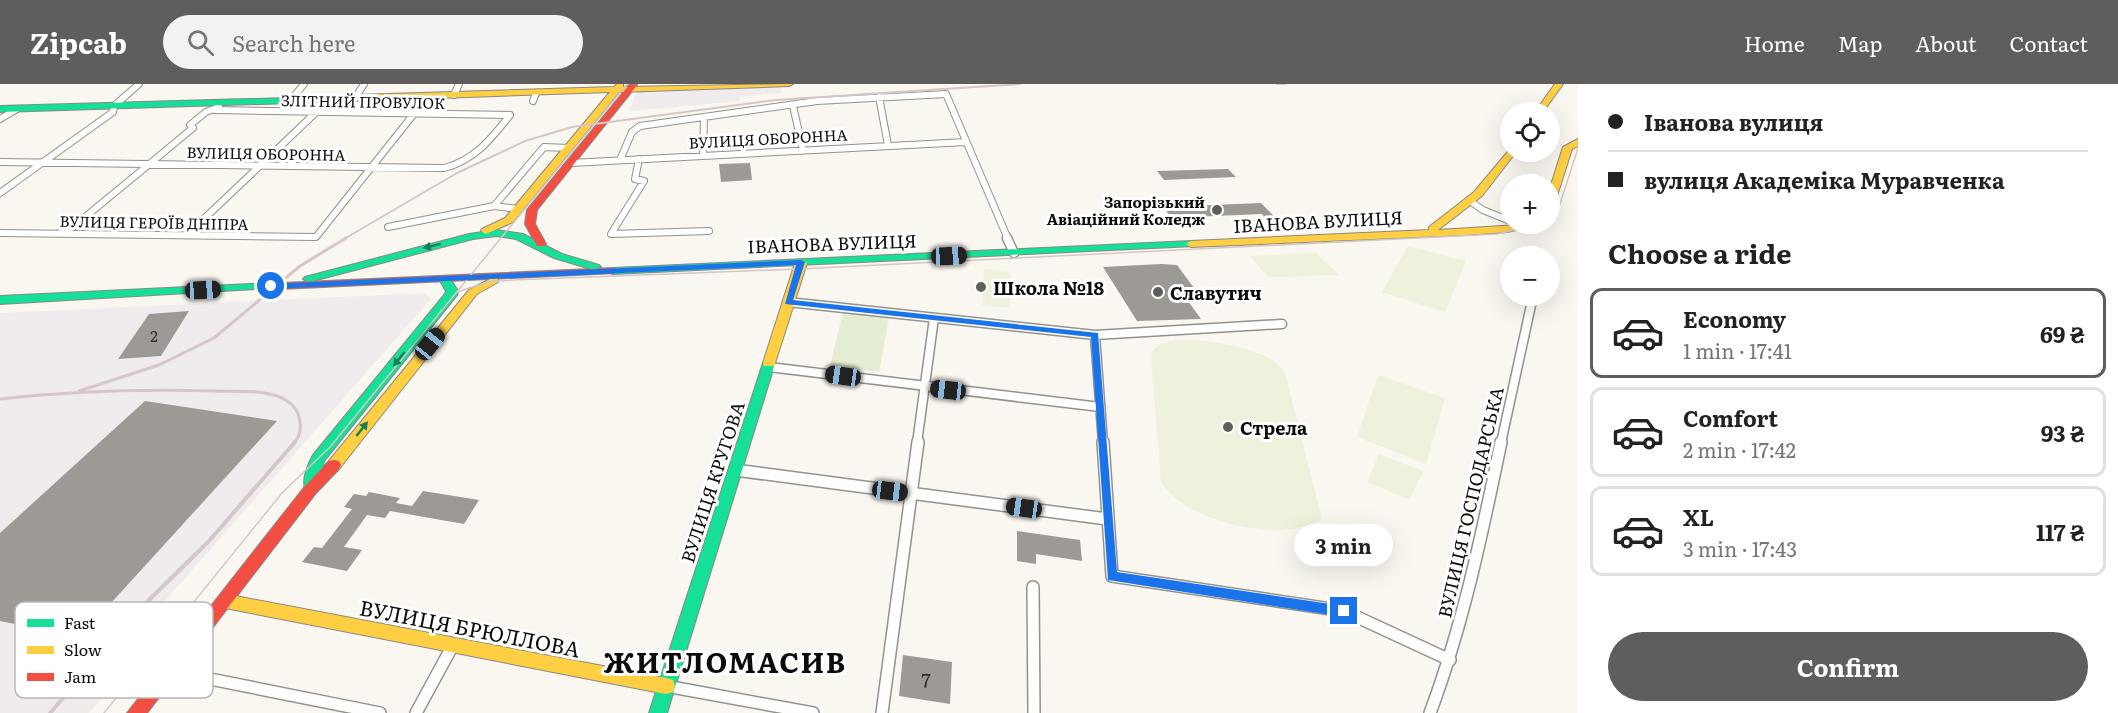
<!DOCTYPE html>
<html lang="en">
<head>
<meta charset="utf-8">
<style>
  body { margin:0; font-family:Literata,serif; background:#f2f2f2; color:#222; height:100vh; display:flex; flex-direction:column; font-size:22px; white-space:nowrap }
  * { box-sizing:border-box; margin:0 }
  p { font-size:20px; color:#767676 }
  .icon { flex:none; width:33px; height:33px; fill:none; stroke:currentColor; stroke-width:2; stroke-linecap:round; stroke-linejoin:round }
  .map { position:relative; flex:1; overflow:hidden }
  .side { display:flex; flex-direction:column; background:#fff; width:540px }
  .side>* { flex:none }
  .banner { display:grid; align-content:center; height:132px; padding:0 30px; background:#fff }
  .controls { position:absolute; left:1500px; top:18px; display:grid; gap:12px }
  .controls a { display:grid; place-items:center; width:60px; height:60px; border-radius:50%; background:#fff; box-shadow:0 6px 24px #0002; font-size:30px }
  .end { position:absolute; width:27px; height:27px; margin:-14px; border:8px solid #1a73e8; background:#fff; box-shadow:0 0 0 3px #fff }
  .from { border-radius:50% }
  .bubble { position:absolute; height:42px; border-radius:21px; background:#fff; box-shadow:0 6px 24px #0002; font-size:20px; font-weight:700; line-height:42px; text-align:center }
  .car { position:absolute; width:18px; height:36px; margin:-18px -9px; border-radius:8px; box-shadow:0 0 4px 2px #0007; background:linear-gradient(#222 24%,#8ab4d8 0 40%,#222 0 76%,#8ab4d8 0 86%,#222 0) }
  .banner b { display:flex; align-items:center; gap:21px; height:57px; font-size:22px }
  .banner b+b { border-top:2px solid #e0e0e0 }
  .banner i { width:15px; height:15px; background:#222 }
  ul { padding:0; list-style:none }
  li { display:flex; align-items:center; gap:18px; height:90px; margin:0 12px 9px; padding:0 18px; border:3px solid #e0e0e0; border-radius:12px }
  li div { flex:1 }
  li b { display:block; font-size:22px }
  li em { font-style:normal; font-weight:700 }
  li.active { border-color:#5f5e5c }
  li>.icon { width:54px; height:54px; stroke-width:1.5 }
  h2 { padding:0 30px; font-size:27px; line-height:72px }
  .action { display:flex; gap:12px; margin-top:auto; padding:12px 30px }
  .action a { flex:1; height:69px; border-radius:36px; background:#5f5e5c; color:#fff; font-size:24px; font-weight:700; line-height:69px; text-align:center }
  header { display:flex; align-items:center; gap:36px; box-sizing:border-box; height:84px; padding:0 30px; background:#5f5e5c; color:#fff }
  header strong { font-size:28px }
  nav { display:flex; gap:33px; margin-inline-start:auto; font-size:21px }
  .search { width:420px; height:54px; background:#f2f2f2; display:flex; align-items:center; gap:15px; box-sizing:border-box; padding:0 21px; border-radius:33px; color:#767676; font-size:22px }
  main { display:flex; flex:1; min-height:0 }
  .map>svg:first-child { display:block }
  .industrial { fill:#f0ebed }
  .green { fill:#e5edd3 }
  .pitch { fill:#eef1dc }
  .building { fill:#9d9a96 }
  .lines { fill:none; stroke-linecap:round; stroke-linejoin:round }
  .street-far2-casing { stroke:#93928f; stroke-width:8 }
  .street-far1-casing { stroke:#93928f; stroke-width:11 }
  .street-casing { stroke:#93928f; stroke-width:14 }
  .fast-casing { stroke:#8a8885; stroke-width:2 }
  .slow-casing { stroke:#8a8885; stroke-width:2 }
  .jam-casing { stroke:#8a8885; stroke-width:2 }
  .street-far2 { stroke:#fefefd; stroke-width:6 }
  .street-far1 { stroke:#fefefd; stroke-width:8 }
  .street { stroke:#fefefd; stroke-width:11 }
  .fast { fill:#16e098; fill-rule:evenodd }
  .slow { fill:#ffcf43; fill-rule:evenodd }
  .jam { fill:#f24e42; fill-rule:evenodd }
  .tram { stroke:#d5c7c7; stroke-width:1.5 }
  .rail-far2 { stroke:#d5c7c7; stroke-width:2 }
  .rail-far1 { stroke:#d5c7c7; stroke-width:3 }
  .rail { stroke:#d5c7c7; stroke-width:4 }
  .jam-bridge-casing { stroke:#8a8885; stroke-width:16; stroke-linecap:butt }
  .jam-bridge { stroke:#f24e42; stroke-width:13 }
  .oneway { fill:#128159 }
  .route { fill:#1a73e8 }
  .poi-dot { fill:#5f5e5c; stroke:#fff; stroke-width:2 }
  .labels { text-anchor:middle; dominant-baseline:central; stroke-width:6; stroke-linejoin:round; paint-order:stroke }
  .far-street-label { font-size:15px; fill:#0c0c0c; stroke:#fff }
  .far-poi-label { font-size:15px; font-weight:bold; fill:#0c0c0c; stroke:#fff; text-anchor:end }
  .number-label { font-size:15px; fill:#30302e }
  .street-label { font-size:18px; fill:#0c0c0c; stroke:#fff }
  .poi-label { font-size:18px; font-weight:bold; fill:#0c0c0c; stroke:#fff; text-anchor:start }
  .near-number-label { font-size:18px; fill:#30302e }
  .near-street-label { font-size:21px; fill:#0c0c0c; stroke:#fff }
  .near-district-label { font-size:28px; font-weight:bold; letter-spacing:1.5px; fill:#0c0c0c; stroke:#fff }
  .key { fill:#fff; stroke:#b6b6b6; stroke-width:1.5 }
  .key-label { font-size:16px; fill:#0c0c0c }
</style>
</head>
<body>
<header>
<strong>Zipcab</strong>
<div class="search"><svg class="icon" aria-label="search" viewBox="0 0 24 24"><circle cx="10" cy="10" r="6"/><path d="M15 15l6 6"/></svg>Search here</div>
<nav><a>Home</a><a>Map</a><a>About</a><a>Contact</a></nav>
</header>
<main>
<div class="map">
<svg width="1578" height="629" viewBox="0 0 1578 629">
  <rect width="100%" height="100%" fill="#faf7f0"/>
  <path class="industrial" d="M780 1 782 9 739 13 740 17 630 27 636 8Z
    M425 209 431 215 143 542 160 547 89 629H0V229Z"/>
  <path class="green" d="M843 228 889 234 879 288 830 282Z"/>
  <path class="pitch" d="M1408 162 1466 177 1445 228 1382 208Z
    M1316 169 1339 191 1268 193 1250 172Z
    M984 185 1010 188V224L982 221Z
    M1196 256C1222 259 1270 265 1285 289L1322 435C1283 461 1183 438 1161 397L1151 270C1159 254 1180 256 1196 256Z
    M1378 291 1445 314 1426 380 1357 353Z
    M1379 370 1423 387 1410 416 1367 398Z"/>
  <path class="building" d="M750 79 752 96 721 98 719 80Z
    M1228 85 1236 93 1164 96 1157 87Z
    M1261 119 1275 133 1265 134 1262 130 1191 133 1195 137 1175 138 1163 123Z
    M1161 180 1177 181 1200 212 1185 213 1201 235 1137 237 1103 183Z
    M189 227 161 272 118 275 149 230Z
    M145 317 277 337 80 553 0 537V449Z
    M423 407 479 416 464 440 390 427 385 434 367 431 344 463 362 466 347 487 302 478 314 463 322 464 352 425 344 423 354 410 366 412 369 408 400 414 396 419 412 422Z
    M1017 447 1080 456 1082 477 1036 470V480L1017 477Z
    M903 571 952 578 950 620 899 612Z"/>
  <g class="lines">
    <defs>
      <path id="street-far2" d="M454 11 459 0
        M879 13 888 61
        M355 14 364 0
        M291 16 304 0
        M533 17 536 9
        M793 22 803 66
        M215 26 510 31
        M0 35 17 25
        M703 71 704 33
        M639 75 635 95 644 97 611 150 709 147
        M620 76 632 48 640 42 817 17 946 10 1008 155
        M0 78 444 84C475 76 491 55 510 31
        M571 79 966 58
        M0 109 113 28 114 22 139 0
        M1470 117 1483 126 1510 137
        M518 125 494 122 544 63 569 64
        M388 143 494 122
        M61 148 73 143 193 44 190 41 206 28 219 23
        M0 149 316 153 413 31
        M187 151 330 15"/>
      <path id="street-far1" d="M1007 154 1014 169
        M788 218 1095 251 1282 240
        M1095 251 1103 359
        M769 283 1100 323
        M917 359 934 234
        M1501 359 1533 212"/>
      <path id="street" d="M1103 358 1112 492 1344 527 1450 576
        M735 386 1107 435
        M1033 503 1034 629
        M170 587 380 629
        M666 602 813 629
        M416 629 453 561
        M882 629 918 358
        M1430 629C1463 541 1482 450 1501 358"/>
      <path id="fast" d="M358 12 359 14 355 17 0 28V22Z
        M496 146 523 150 562 170 599 181 601 183 595 186 591 185 554 174 516 155 496 152 473 155 309 198 303 195 305 193 469 150Z
        M1191 157 1195 158V162L613 190 607 187 613 184Z
        M445 192 449 193 458 207 457 211 324 377 316 409H306C301 397 307 382 313 371L445 210 446 207 439 195Z
        M271 199 275 200 277 202 275 204 0 220V212Z
        M769 275 775 279 667 629H649L763 279Z"/>
      <path id="slow" d="M617 0H623V3L793 0 789 2 619 8 513 138 486 150 481 147 482 145 505 134 610 8 355 17 351 14 355 11 614 3Z
        M1555 0H1563L1543 28H1535Z
        M1578 55V62L1572 65 1555 118 1550 121V104L1563 63Z
        M1510 65V68H1516L1482 112 1438 146 1534 140 1533 142 1507 148 1465 151 1191 163 1186 160 1191 157 1429 146V143L1474 108Z
        M801 176 807 179 775 279 774 282H764L763 279 795 179Z
        M494 193 498 194V198L477 210 339 385H329L327 381 329 377 469 206Z
        M225 510 666 594 673 596 675 602 673 608 666 610 225 524 219 522 217 517 219 512Z"/>
      <path id="jam" d="M630 0 637 1 537 126 535 140 546 160 545 162H537L525 140 527 126Z
        M613 184 619 187 617 189 281 205 275 202 281 199Z
        M334 376 339 377 341 381 339 385 316 409 147 629H127L306 401 329 377Z"/>
    </defs>
    <use href="#street-far2" class="street-far2-casing"/>
    <use href="#street-far1" class="street-far1-casing"/>
    <use href="#street" class="street-casing"/>
    <use href="#fast" class="fast-casing"/>
    <use href="#slow" class="slow-casing"/>
    <use href="#jam" class="jam-casing"/>
    <use href="#street-far2" class="street-far2"/>
    <use href="#street-far1" class="street-far1"/>
    <use href="#street" class="street"/>
    <use href="#fast" class="fast"/>
    <use href="#slow" class="slow"/>
    <use href="#jam" class="jam"/>
    <path class="tram" d="M1550 136 1560 120 1578 64
      M457 208 488 198 513 196 799 185 1497 150 1541 140
      M104 629 282 409 330 363 627 0"/>
    <path class="rail-far2" d="M1277 0H1285
      M344 155 457 89 525 57 572 43 776 16 1020 0"/>
    <path class="rail-far1" d="M79 307 159 281 214 254 300 182 346 154
      M0 315C71 307 142 305 214 307 236 308 261 305 282 314 292 319 299 327 300 338 301 346 299 354 294 359"/>
    <path class="rail" d="M50 629 145 520 209 457 295 358"/>
    <defs>
      <path id="jam-bridge" d="M271 202H281"/>
    </defs>
    <use href="#jam-bridge" class="jam-bridge-casing"/>
    <use href="#jam-bridge" class="jam-bridge"/>
  </g>
  <defs><path id="oneway-solid" d="M-6-.8H1V-3.2L6.5 0L1 3.2V.8H-6Z" transform="scale(1.5)"/></defs>
  <g class="oneway">
    <use href="#oneway-solid" transform="translate(432 162) rotate(166)"/>
    <use href="#oneway-solid" transform="translate(399 275) rotate(129)"/>
    <use href="#oneway-solid" transform="translate(362 345) rotate(-52)"/>
  </g>
  <path class="route" d="M801 176 805 178 793 216 1098 249 1117 488 1344 522 1350 527 1349 531 1344 533 1108 496 1091 253 785 220 796 181 271 205 267 202 271 200Z"/>
  <g class="poi-dot">
    <circle cx="1217" cy="126" r="6"/>
    <circle cx="981" cy="203" r="6"/>
    <circle cx="1158" cy="208" r="6"/>
    <circle cx="1228" cy="343" r="6"/>
  </g>
  <g class="labels">
    <g class="far-street-label">
      <text transform="translate(363 17) rotate(1)">ЗЛІТНИЙ ПРОВУЛОК</text>
      <text transform="translate(768 54) rotate(-3)">ВУЛИЦЯ ОБОРОННА</text>
      <text transform="translate(266 69) rotate(1)">ВУЛИЦЯ ОБОРОННА</text>
      <text transform="translate(154 138) rotate(1)">ВУЛИЦЯ ГЕРОЇВ ДНІПРА</text>
    </g>
    <g class="far-poi-label">
      <text x="1205" y="117">Запорізький<tspan x="1205" dy="17">Авіаційний Коледж</tspan></text>
    </g>
    <g class="number-label">
      <text x="154" y="251">2</text>
    </g>
    <g class="street-label">
      <text transform="translate(1318 137) rotate(-3)">ІВАНОВА ВУЛИЦЯ</text>
      <text transform="translate(832 159) rotate(-2)">ІВАНОВА ВУЛИЦЯ</text>
      <text transform="translate(712 398) rotate(-72)">ВУЛИЦЯ КРУГОВА</text>
      <text transform="translate(1470 418) rotate(-77)">ВУЛИЦЯ ГОСПОДАРСЬКА</text>
    </g>
    <g class="poi-label">
      <text x="993" y="203">Школа №18</text>
      <text x="1170" y="208">Славутич</text>
      <text x="1240" y="343">Стрела</text>
    </g>
    <g class="near-number-label">
      <text x="926" y="595">7</text>
    </g>
    <g class="near-street-label">
      <text transform="translate(470 543) rotate(11)">ВУЛИЦЯ БРЮЛЛОВА</text>
    </g>
    <g class="near-district-label">
      <text x="725" y="577">ЖИТЛОМАСИВ</text>
    </g>
  </g>
  <rect x="15" y="518" width="198" height="96" rx="9" class="key"/>
  <rect x="27" y="535" width="27" height="8" fill="#16e098"/>
  <rect x="27" y="562" width="27" height="8" fill="#ffcf43"/>
  <rect x="27" y="589" width="27" height="8" fill="#f24e42"/>
  <g class="key-label">
    <text x="64" y="545">Fast</text>
    <text x="64" y="572">Slow</text>
    <text x="64" y="599">Jam</text>
  </g>
</svg>
<div class="controls">
<a><svg class="icon" aria-label="locate" viewBox="0 0 24 24"><circle cx="12" cy="12" r="6"/><path d="M12 2v4M12 18v4M2 12h4M18 12h4"/></svg></a>
<a>+</a>
<a>−</a>
</div>
<i class="end from" style="left:271px;top:202px"></i>
<i class="end" style="left:1344px;top:527px"></i>
<div class="bubble" style="left:1294px;top:440px;width:99px">3 min</div>
<i class="car" style="left:949px;top:172px;rotate:87deg"></i>
<i class="car" style="left:203px;top:206px;rotate:87deg"></i>
<i class="car" style="left:430px;top:260px;rotate:39deg"></i>
<i class="car" style="left:843px;top:292px;rotate:278deg"></i>
<i class="car" style="left:948px;top:306px;rotate:277deg"></i>
<i class="car" style="left:890px;top:407px;rotate:97deg"></i>
<i class="car" style="left:1024px;top:424px;rotate:278deg"></i>
</div>
<section class="side">
<div class="banner">
<b><i class="from"></i>Іванова вулиця</b>
<b><i></i>вулиця Академіка Муравченка</b>
</div>
<h2>Choose a ride</h2>
<ul>
<li class="active"><svg class="icon" aria-label="car" viewBox="0 0 24 24"><path d="M5 17H2v-5l4-1 3-4h7l3 4 3 1v5h-3M9 17h6M6 11h13"/><circle cx="7" cy="17" r="2"/><circle cx="17" cy="17" r="2"/></svg><div><b>Economy</b><p>1 min · 17:41</p></div><em>69 ₴</em></li>
<li><svg class="icon" aria-label="car" viewBox="0 0 24 24"><path d="M5 17H2v-5l4-1 3-4h7l3 4 3 1v5h-3M9 17h6M6 11h13"/><circle cx="7" cy="17" r="2"/><circle cx="17" cy="17" r="2"/></svg><div><b>Comfort</b><p>2 min · 17:42</p></div><em>93 ₴</em></li>
<li><svg class="icon" aria-label="car" viewBox="0 0 24 24"><path d="M5 17H2v-5l4-1 3-4h7l3 4 3 1v5h-3M9 17h6M6 11h13"/><circle cx="7" cy="17" r="2"/><circle cx="17" cy="17" r="2"/></svg><div><b>XL</b><p>3 min · 17:43</p></div><em>117 ₴</em></li>
</ul>
<div class="action"><a>Confirm</a></div>
</section>
</main>
</body>
</html>
